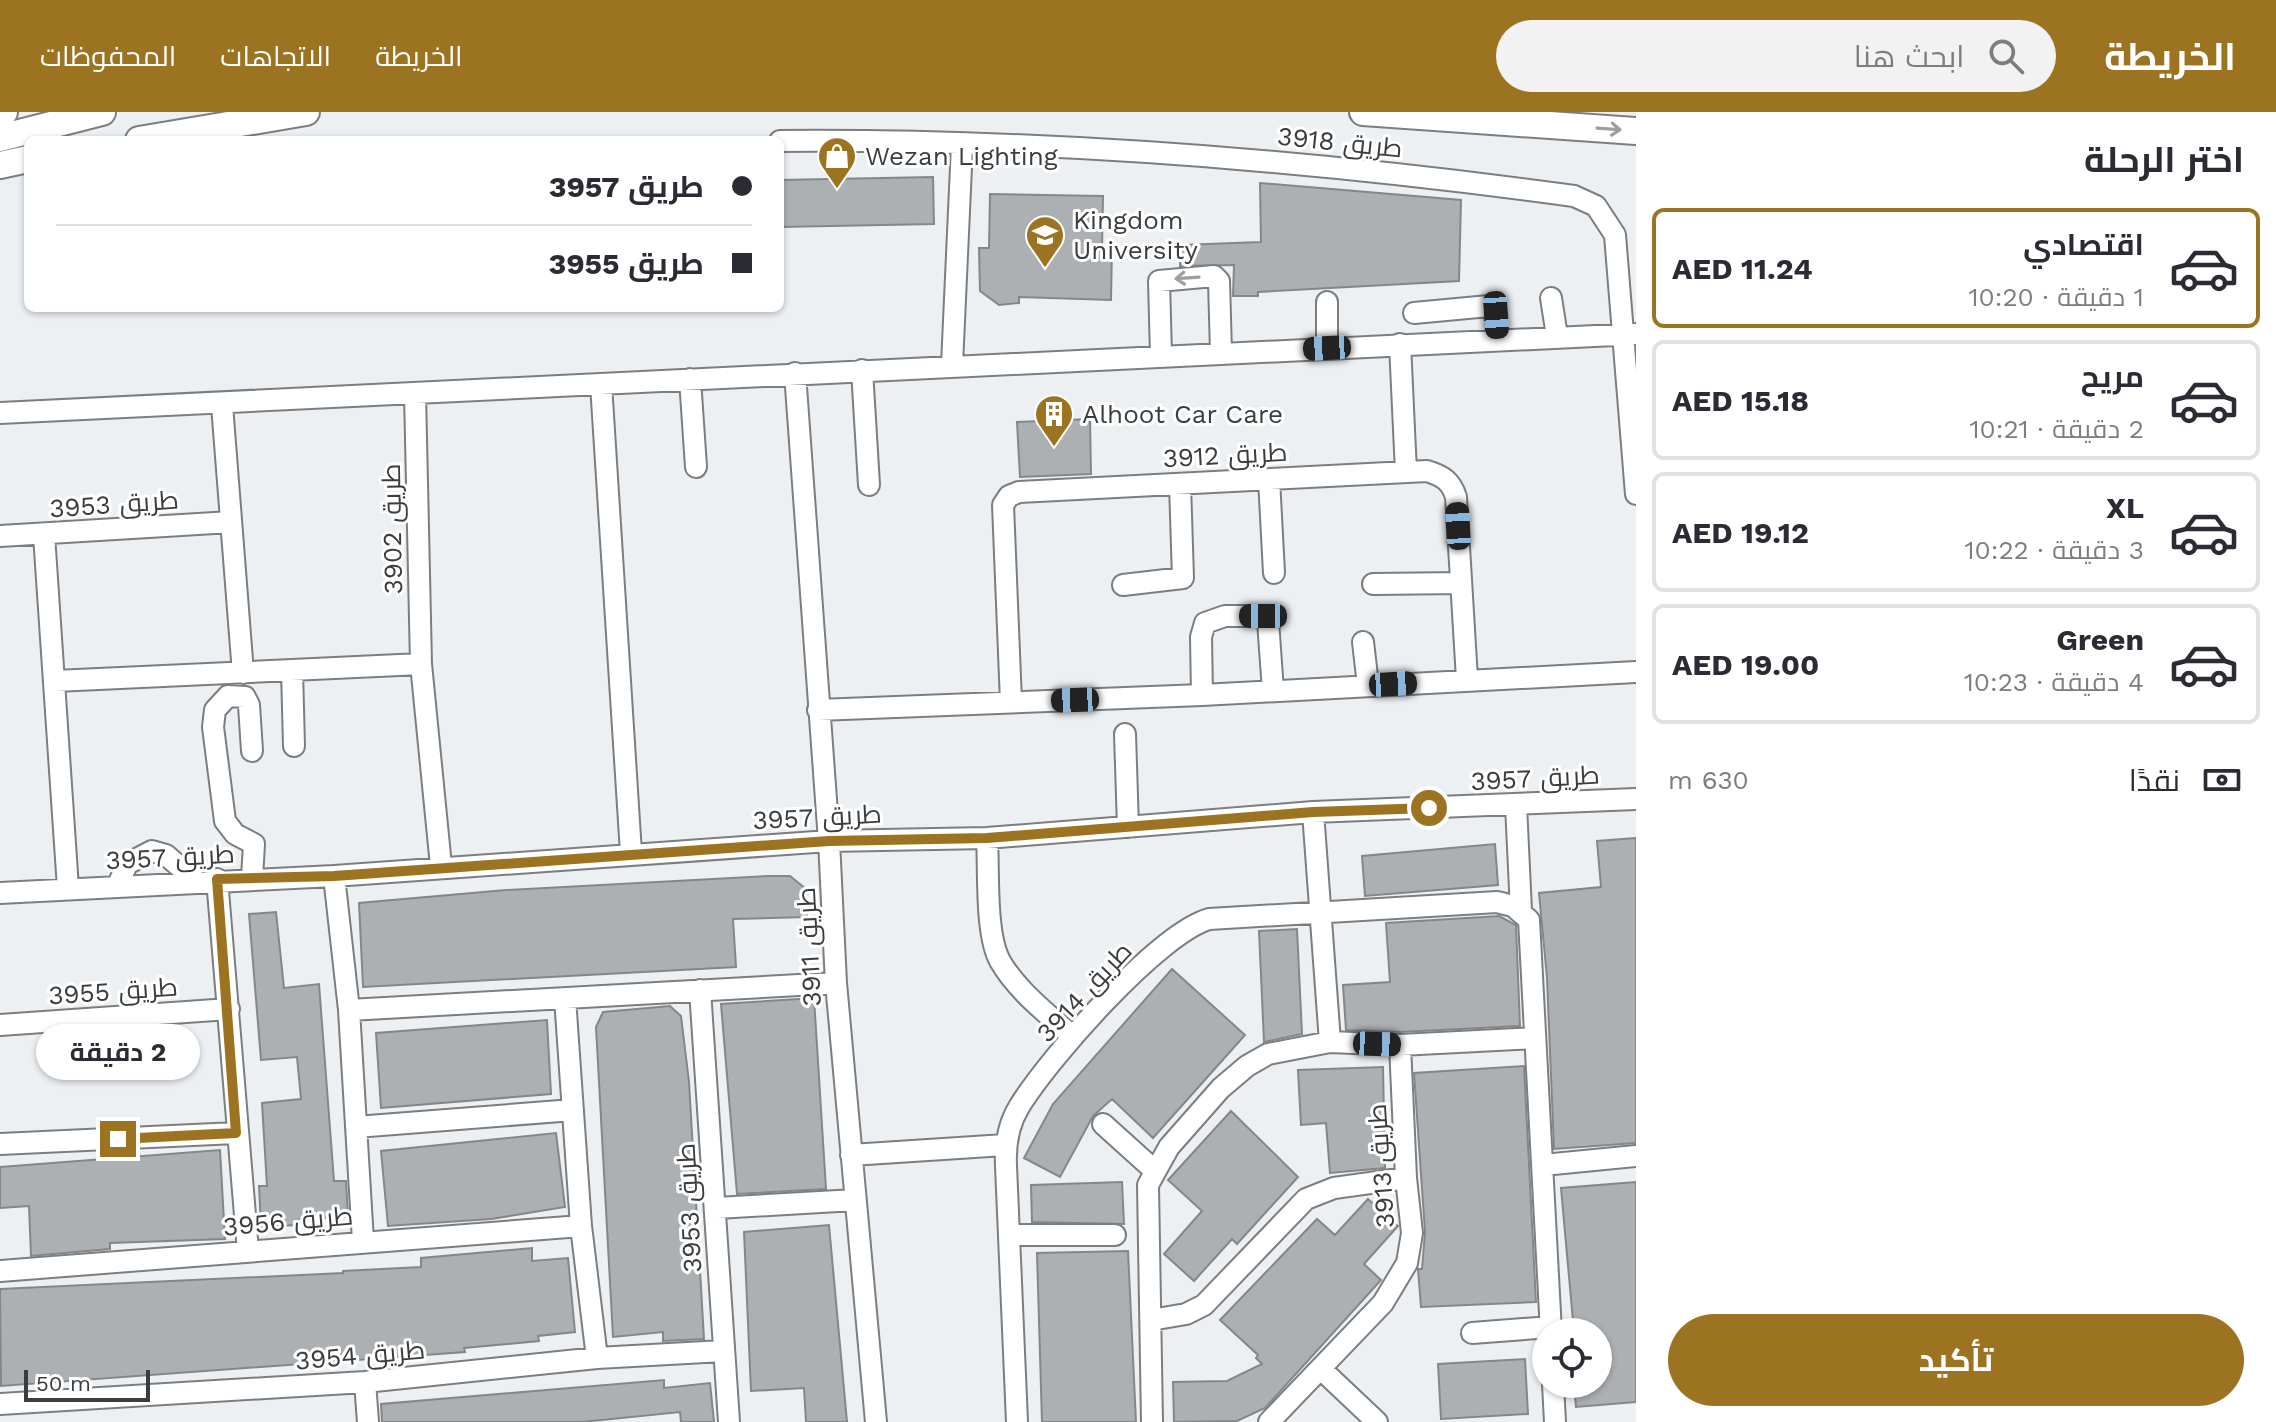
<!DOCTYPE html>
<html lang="ar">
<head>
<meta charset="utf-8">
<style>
  body { margin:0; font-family:"Work Sans",Cairo,sans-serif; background:#f2f2f3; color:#2b2b33; direction:rtl; height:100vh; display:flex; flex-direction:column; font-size:30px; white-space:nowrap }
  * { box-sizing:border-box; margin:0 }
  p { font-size:26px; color:#7c7c81 }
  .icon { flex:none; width:44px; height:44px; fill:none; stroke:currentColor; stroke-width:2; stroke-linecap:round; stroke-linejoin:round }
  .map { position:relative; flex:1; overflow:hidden; direction:ltr }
  .drawer { display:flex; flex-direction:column; background:#fff; width:640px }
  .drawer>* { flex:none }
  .banner { position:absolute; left:24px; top:24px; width:760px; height:176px; border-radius:12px; box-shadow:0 2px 6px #0004; direction:rtl; display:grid; align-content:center; height:176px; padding:0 32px; background:#fff }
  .fabs { position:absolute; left:1532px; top:1206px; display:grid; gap:16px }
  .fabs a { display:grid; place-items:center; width:80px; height:80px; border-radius:50%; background:#fff; box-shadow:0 2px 6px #0004; font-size:40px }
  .scale { position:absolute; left:24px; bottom:20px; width:126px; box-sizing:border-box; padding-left:8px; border:4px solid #3b3c3d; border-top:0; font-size:22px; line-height:28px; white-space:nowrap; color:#3b3c3d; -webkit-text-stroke:6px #fff; paint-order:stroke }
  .end { position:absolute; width:36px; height:36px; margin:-18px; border:10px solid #9c7421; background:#fff; box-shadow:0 0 0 4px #fff }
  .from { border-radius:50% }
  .bubble { position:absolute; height:56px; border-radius:28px; background:#fff; box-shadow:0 2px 6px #0004; font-size:26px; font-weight:700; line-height:56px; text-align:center; direction:rtl }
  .car { position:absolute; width:24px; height:48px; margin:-24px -12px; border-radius:10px; box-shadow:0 0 6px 2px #0007; background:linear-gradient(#222 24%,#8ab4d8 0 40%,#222 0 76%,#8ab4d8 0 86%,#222 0) }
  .banner b { display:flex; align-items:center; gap:28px; height:76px; font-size:30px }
  .banner b+b { border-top:2px solid #e1e1e2 }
  .banner i { width:20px; height:20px; background:#2b2b33 }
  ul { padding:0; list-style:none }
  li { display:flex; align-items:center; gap:24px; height:120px; margin:0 16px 12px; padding:0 16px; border:4px solid #e1e1e2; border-radius:12px }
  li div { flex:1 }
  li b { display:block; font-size:30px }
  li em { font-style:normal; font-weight:700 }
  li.selected { border-color:#9c7421 }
  li>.icon { width:72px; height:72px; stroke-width:1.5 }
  h2 { padding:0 32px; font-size:36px; line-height:96px }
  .pay { display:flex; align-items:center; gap:20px; height:88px; padding:0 32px; font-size:30px }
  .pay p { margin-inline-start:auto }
  .action { display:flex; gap:16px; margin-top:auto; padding:16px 32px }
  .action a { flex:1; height:92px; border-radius:48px; background:#9c7421; color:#fff; font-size:32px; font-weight:700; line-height:92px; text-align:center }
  header { display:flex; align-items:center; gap:48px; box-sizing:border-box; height:112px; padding:0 40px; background:#9c7421; color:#fff }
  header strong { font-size:38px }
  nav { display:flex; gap:44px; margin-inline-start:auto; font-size:28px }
  .search { width:560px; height:72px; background:#f2f2f3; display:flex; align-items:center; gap:20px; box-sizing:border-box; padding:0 28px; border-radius:44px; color:#7c7c81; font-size:30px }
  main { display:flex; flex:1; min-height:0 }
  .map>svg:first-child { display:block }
  .building { fill:#adb0b2; stroke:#84878a; stroke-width:2 }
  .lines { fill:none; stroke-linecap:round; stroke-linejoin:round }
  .minor-casing { stroke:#7b7e81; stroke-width:24 }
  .major-casing { stroke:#7b7e81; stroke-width:30 }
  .minor { stroke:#fff; stroke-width:20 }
  .major { stroke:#fff; stroke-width:26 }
  .oneway { stroke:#9d9e9e }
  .route { stroke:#9c7421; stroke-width:10 }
  .labels { text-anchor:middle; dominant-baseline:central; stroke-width:6; stroke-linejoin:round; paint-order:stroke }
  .street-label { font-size:26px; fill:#3b3c3d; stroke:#fff }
  .poi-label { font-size:26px; fill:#3b3c3d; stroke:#fff; text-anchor:start }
</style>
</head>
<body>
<header>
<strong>الخريطة</strong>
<div class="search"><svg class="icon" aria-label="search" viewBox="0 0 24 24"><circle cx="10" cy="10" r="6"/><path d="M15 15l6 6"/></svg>ابحث هنا</div>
<nav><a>الخريطة</a><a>الاتجاهات</a><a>المحفوظات</a></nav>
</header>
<main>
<section class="drawer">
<h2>اختر الرحلة</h2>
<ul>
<li class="selected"><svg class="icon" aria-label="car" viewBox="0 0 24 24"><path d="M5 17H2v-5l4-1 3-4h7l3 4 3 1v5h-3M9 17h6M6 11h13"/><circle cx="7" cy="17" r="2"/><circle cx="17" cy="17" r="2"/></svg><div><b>اقتصادي</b><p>1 دقيقة · 10:20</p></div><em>AED 11.24</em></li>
<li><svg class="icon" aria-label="car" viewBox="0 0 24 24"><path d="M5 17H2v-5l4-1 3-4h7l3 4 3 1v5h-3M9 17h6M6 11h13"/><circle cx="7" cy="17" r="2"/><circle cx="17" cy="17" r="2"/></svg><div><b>مريح</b><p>2 دقيقة · 10:21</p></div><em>AED 15.18</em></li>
<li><svg class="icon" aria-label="car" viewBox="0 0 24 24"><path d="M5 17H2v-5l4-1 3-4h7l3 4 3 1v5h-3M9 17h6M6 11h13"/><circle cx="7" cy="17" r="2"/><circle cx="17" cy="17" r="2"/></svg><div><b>XL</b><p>3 دقيقة · 10:22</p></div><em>AED 19.12</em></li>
<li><svg class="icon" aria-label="car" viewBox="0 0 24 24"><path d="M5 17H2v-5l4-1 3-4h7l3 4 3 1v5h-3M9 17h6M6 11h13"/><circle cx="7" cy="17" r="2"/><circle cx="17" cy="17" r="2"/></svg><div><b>Green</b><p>4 دقيقة · 10:23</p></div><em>AED 19.00</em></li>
</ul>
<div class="pay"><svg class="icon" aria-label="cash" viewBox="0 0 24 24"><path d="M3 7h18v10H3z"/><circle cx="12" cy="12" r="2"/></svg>نقدًا<p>630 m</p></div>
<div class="action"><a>تأكيد</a></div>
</section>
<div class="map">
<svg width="1636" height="1310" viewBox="0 0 1636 1310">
  <rect width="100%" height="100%" fill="#edf0f3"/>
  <path class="building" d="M933 65 934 112 780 115V68Z
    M1260 71 1461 88 1459 169 1258 180V184H1233L1234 153 1180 154 1181 133 1261 130Z
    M990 82 1103 84 1102 136H1112L1111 188 1019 185V191L999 193 980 179 979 136H989Z
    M1090 307 1091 362 1020 365 1017 310Z
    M1636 726V1031L1554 1037 1547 866 1539 781 1601 775 1597 729Z
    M1495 732 1498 773 1365 784 1362 744Z
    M769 764H790L806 777 807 805 733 807 736 855 363 875 359 791 506 778Z
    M276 800 284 876 319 872 334 1069H346L348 1104 296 1108 297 1113 261 1115 259 1074H267L262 991 301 987 297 945 261 948 249 802Z
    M1499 804 1516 813 1520 914 1400 920 1346 918 1343 873 1390 870 1386 811Z
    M1297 817 1302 922 1264 930 1259 819Z
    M1172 857 1245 923 1153 1026 1112 987 1093 1004 1060 1065 1024 1046 1053 992Z
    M814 886 826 1077 737 1082 721 892Z
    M670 894 681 904 689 970 704 1227 663 1229V1220L613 1225 596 915 603 900Z
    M547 908 551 982 381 996 376 921Z
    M1524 954 1536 1190 1421 1195 1418 1157H1422L1425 1120 1414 961Z
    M1383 955 1385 1056 1330 1061 1326 1011 1301 1013 1298 958Z
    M1231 999 1298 1065 1237 1132 1232 1127 1194 1169 1164 1142 1202 1099 1168 1068Z
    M556 1021 565 1095 491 1107 388 1114 381 1039Z
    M220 1038 225 1127 110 1131V1137L31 1144 29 1094 0 1096V1055Z
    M1122 1070 1124 1112 1032 1110 1031 1073Z
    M1636 1070V1290L1576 1295 1574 1272H1598V1220H1574L1561 1076Z
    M1368 1087 1398 1114 1364 1152 1381 1168 1265 1296 1237 1309 1174 1310 1173 1270 1227 1269 1262 1252 1256 1246 1258 1243 1220 1208 1317 1107 1335 1123Z
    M829 1113 847 1310H806L804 1276 751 1279 744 1120Z
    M532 1136V1149L568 1146 575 1220 538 1224 539 1229 464 1236 465 1240 1 1274 0 1177 343 1161V1159L421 1155V1146Z
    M1128 1139 1136 1310H1042L1037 1141Z
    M1525 1247 1528 1302 1441 1307 1438 1252Z
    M664 1268V1276L710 1271 714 1310H681L680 1300 582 1310H382L381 1292Z"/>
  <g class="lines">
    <defs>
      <path id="minor" d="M780 29C1045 27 1311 48 1574 84L1596 94 1615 123 1636 382
        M1551 186 1557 224
        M1327 190V236
        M1414 201 1489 194 1495 199 1498 227
        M1400 232 1406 360
        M1161 244 1159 169 1214 164 1219 169 1221 241
        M952 253 962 33
        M862 258 869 373
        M795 261 829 729 836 871 876 1310
        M690 267 696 355
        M601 272 631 741
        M415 281 421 552 441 754
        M222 293 243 561
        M0 301 1636 222
        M1269 367 1274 461
        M44 423 68 776
        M0 424 231 410
        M1373 472 1461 471
        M1123 473 1183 466 1180 372
        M1363 530 1368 573
        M292 558 294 634
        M55 569 421 552
        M1202 583 1201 525 1205 511 1225 504H1263L1268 509 1273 579
        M1011 590 1003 393 1009 384 1019 380 1427 359C1443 364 1451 369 1456 385L1467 567
        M818 598 1202 583 1636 560
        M1125 622 1128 715
        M252 639 249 593 245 585 228 584 215 598 213 615 225 709 235 722 254 732 252 766
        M1516 693 1521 799
        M1313 700 1330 930
        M987 726C989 758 985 822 1000 849 1017 879 1048 902 1073 925
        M334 764 349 898 363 1129
        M217 767 248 1139
        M118 773 127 752 152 739 166 743 196 769
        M0 781 334 764 829 729 987 726 1313 700 1636 687
        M700 878 729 1310
        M565 886 581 1114 597 1246
        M349 898 836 871
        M0 913 229 897
        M1103 1012 1154 1058
        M356 1015 573 998
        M0 1032 236 1021
        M851 1043 1005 1033
        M1543 1053 1636 1044
        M717 1096 855 1088
        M1009 1123H1115
        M0 1159 581 1114
        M1151 1208 1186 1202 1204 1193 1306 1087 1334 1076 1406 1066
        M1472 1221 1551 1215
        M1322 1258 1377 1310
        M365 1270 368 1310
        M1553 1272 1555 1310
        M0 1292 365 1270 597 1246 723 1239
        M1017 1310 1006 1054C1005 1033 1008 1013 1019 995 1048 947 1158 822 1209 807L1497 790 1513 794 1529 808 1551 1220
        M1152 1310 1148 1073 1169 1035 1221 976 1247 954 1268 942 1330 930 1400 933 1534 926
        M1269 1310 1383 1191 1407 1151 1412 1121 1406 1066 1400 933"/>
      <path id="major" d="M1363 0 1636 19
        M0 1 4 0
        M0 26 102 0
        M139 28 306 0
        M0 53 28 47"/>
    </defs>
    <use href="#minor" class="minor-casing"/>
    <use href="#major" class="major-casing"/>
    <use href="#minor" class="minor"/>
    <use href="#major" class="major"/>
  </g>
  <defs><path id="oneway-shaft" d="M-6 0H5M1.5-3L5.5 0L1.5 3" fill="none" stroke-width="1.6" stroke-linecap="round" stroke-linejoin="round" transform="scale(2)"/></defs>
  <g class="oneway">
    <use href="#oneway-shaft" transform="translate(1609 17) rotate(4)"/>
    <use href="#oneway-shaft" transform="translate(1187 166) rotate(176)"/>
  </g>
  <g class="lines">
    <path class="route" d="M118 1027 236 1021 217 767 334 764 829 729 987 726 1313 700 1429 696"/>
  </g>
  <defs>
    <symbol id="shop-pin" viewBox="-11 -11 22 30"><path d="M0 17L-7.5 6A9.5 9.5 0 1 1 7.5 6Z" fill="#9c7421" stroke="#fff"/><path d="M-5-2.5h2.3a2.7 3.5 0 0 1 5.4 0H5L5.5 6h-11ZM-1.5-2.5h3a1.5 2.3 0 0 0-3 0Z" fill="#fff"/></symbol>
    <symbol id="university-pin" viewBox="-11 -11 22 30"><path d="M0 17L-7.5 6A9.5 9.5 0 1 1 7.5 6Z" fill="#9c7421" stroke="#fff"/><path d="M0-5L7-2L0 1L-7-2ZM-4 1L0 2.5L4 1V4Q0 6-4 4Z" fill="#fff"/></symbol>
    <symbol id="building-pin" viewBox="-11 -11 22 30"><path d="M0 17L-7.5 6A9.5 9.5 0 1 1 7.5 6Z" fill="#9c7421" stroke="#fff"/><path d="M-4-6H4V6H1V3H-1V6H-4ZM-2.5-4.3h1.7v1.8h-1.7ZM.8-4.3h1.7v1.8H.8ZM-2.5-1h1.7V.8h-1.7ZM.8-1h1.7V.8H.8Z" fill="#fff"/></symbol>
  </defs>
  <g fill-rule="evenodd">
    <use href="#shop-pin" x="815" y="22" width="44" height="60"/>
    <use href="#university-pin" x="1023" y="101" width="44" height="60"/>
    <use href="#building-pin" x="1032" y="280" width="44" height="60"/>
  </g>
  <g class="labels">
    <g class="street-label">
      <text transform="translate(1340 30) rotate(6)">طريق 3918</text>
      <text transform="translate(1225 343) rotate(-3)">طريق 3912</text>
      <text transform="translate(114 392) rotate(-4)">طريق 3953</text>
      <text transform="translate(392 417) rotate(-91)">طريق 3902</text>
      <text transform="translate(1535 666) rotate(-3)">طريق 3957</text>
      <text transform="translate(817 705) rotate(-3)">طريق 3957</text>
      <text transform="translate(170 745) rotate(-3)">طريق 3957</text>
      <text transform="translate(809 835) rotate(-93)">طريق 3911</text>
      <text transform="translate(113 879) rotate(-4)">طريق 3955</text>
      <text transform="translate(1084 880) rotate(-47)">طريق 3914</text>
      <text transform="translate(1381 1054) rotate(-94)">طريق 3913</text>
      <text transform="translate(689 1096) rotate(-93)">طريق 3953</text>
      <text transform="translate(288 1109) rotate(-5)">طريق 3956</text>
      <text transform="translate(360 1243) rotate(-5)">طريق 3954</text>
    </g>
    <g class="poi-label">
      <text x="865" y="44">Wezan Lighting</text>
      <text x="1073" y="108">Kingdom<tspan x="1073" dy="30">University</tspan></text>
      <text x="1082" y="302">Alhoot Car Care</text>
    </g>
  </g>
</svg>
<div class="fabs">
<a><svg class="icon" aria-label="locate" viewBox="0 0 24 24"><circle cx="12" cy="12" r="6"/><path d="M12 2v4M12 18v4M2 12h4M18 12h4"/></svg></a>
</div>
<div class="scale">50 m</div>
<i class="end from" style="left:1429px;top:696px"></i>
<i class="end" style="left:118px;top:1027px"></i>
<div class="bubble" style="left:36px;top:912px;width:164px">2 دقيقة</div>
<i class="car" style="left:1496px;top:203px;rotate:176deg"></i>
<i class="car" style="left:1327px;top:236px;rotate:267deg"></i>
<i class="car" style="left:1458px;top:414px;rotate:357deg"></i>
<i class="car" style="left:1263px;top:504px;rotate:270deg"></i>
<i class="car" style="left:1393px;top:572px;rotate:87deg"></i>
<i class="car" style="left:1075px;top:588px;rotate:268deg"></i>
<i class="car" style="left:1377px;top:932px;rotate:92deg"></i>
<div class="banner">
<b><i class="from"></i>طريق 3957</b>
<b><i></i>طريق 3955</b>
</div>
</div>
</main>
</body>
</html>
